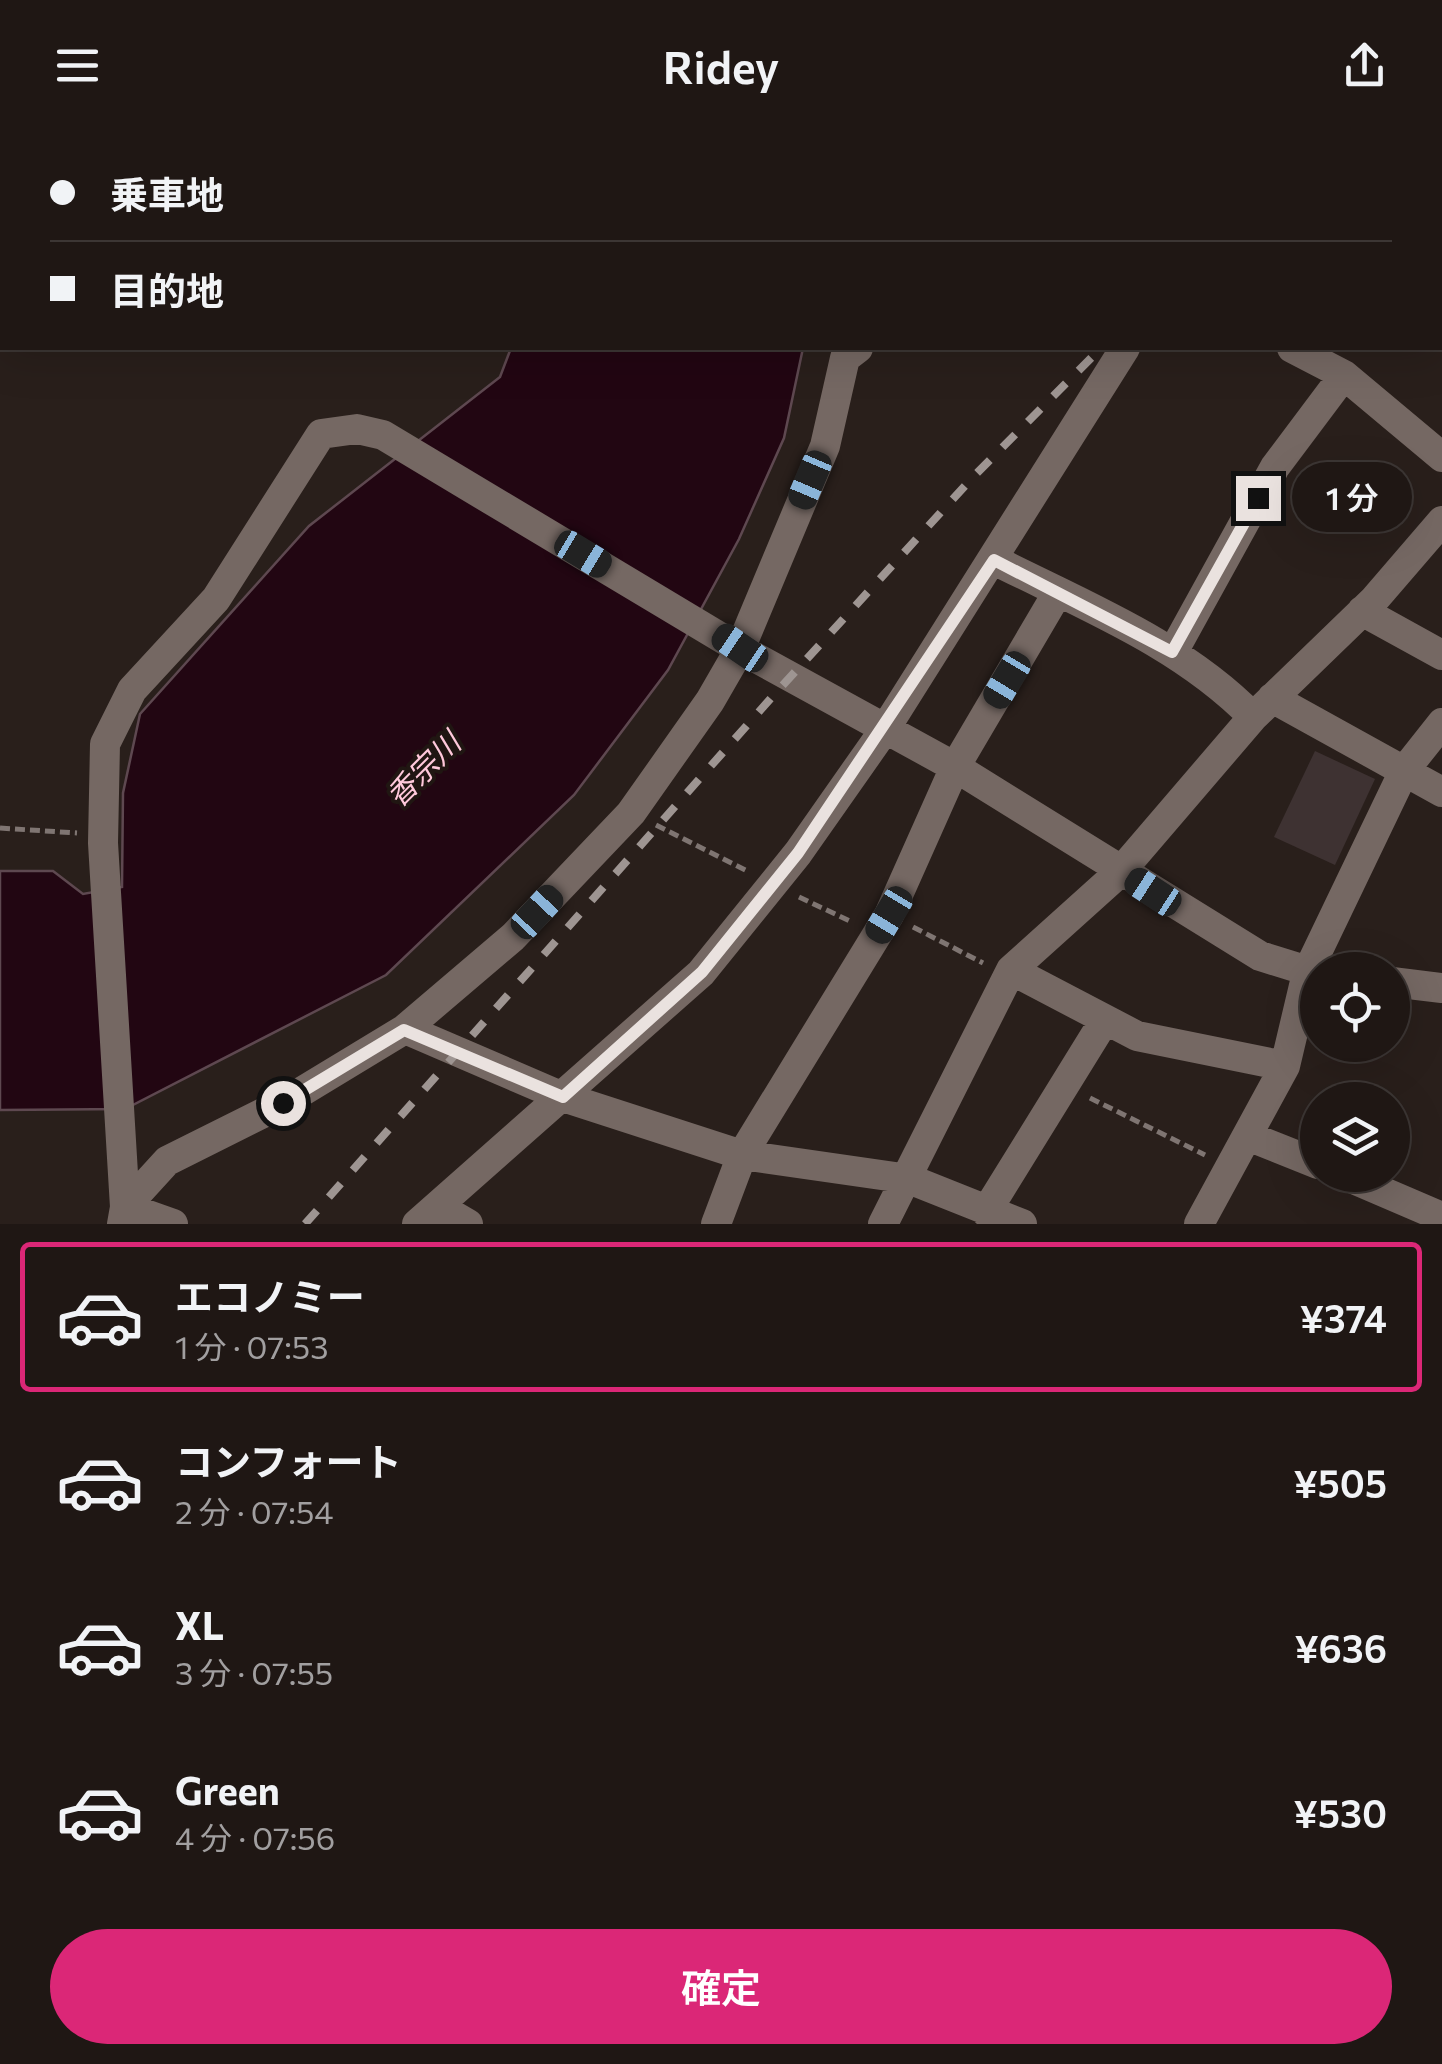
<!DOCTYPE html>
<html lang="ja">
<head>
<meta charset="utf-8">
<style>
  body { margin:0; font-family:Commissioner,"Noto Sans JP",sans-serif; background:#27201d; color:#f1f3f6; height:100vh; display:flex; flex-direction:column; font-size:38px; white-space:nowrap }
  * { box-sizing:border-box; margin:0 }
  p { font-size:32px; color:#a19fa0 }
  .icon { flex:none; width:55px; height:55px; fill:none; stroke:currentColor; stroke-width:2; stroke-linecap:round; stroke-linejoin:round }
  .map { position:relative; height:1094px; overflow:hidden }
  .drawer { display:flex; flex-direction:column; background:#1f1714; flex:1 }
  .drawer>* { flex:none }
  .top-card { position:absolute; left:0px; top:0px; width:1442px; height:220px; box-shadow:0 10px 40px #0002,0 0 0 2px #3c3634; display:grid; align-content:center; height:220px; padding:0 50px; background:#1f1714 }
  .buttons { position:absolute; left:1300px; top:822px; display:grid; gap:20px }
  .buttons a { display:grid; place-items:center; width:110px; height:110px; border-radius:50%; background:#1f1714; box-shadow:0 10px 40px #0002,0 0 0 2px #3c3634; font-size:50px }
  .end { position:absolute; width:45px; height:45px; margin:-22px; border:12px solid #eae2df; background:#111; box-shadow:0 0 0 5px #111 }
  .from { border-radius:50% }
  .bubble { position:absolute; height:70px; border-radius:35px; background:#1f1714; box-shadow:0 10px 40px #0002,0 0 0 2px #3c3634; font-size:32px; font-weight:600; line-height:70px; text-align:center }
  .car { position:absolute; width:30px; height:60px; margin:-30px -15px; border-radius:12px; box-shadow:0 0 8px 2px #0007; background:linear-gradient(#222 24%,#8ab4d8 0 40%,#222 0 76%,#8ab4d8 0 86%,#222 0) }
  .top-card b { display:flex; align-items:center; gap:35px; height:95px; font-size:38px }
  .top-card b+b { border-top:2px solid #3c3634 }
  .top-card i { width:25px; height:25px; background:#f1f3f6 }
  ul { padding:18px 0 0; list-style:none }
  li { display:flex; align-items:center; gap:30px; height:150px; margin:0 20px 15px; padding:0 30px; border:5px solid transparent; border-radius:10px }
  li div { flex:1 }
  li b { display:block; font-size:38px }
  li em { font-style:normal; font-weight:600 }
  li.on { border-color:#db2777 }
  li>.icon { width:90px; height:90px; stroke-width:1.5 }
  .cta { display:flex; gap:20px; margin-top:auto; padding:20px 50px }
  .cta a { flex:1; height:115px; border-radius:60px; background:#db2777; color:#fff; font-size:40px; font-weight:600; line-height:115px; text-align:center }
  header { display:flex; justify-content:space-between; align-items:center; height:130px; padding:0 50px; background:#1f1714; font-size:45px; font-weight:600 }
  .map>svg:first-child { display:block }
  .water { fill:#220612; stroke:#5e4850; stroke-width:2.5 }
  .building { fill:#3e3232 }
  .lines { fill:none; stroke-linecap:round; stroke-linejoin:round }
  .path { stroke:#7f7572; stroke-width:5; stroke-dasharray:10 5; stroke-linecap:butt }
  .minor { stroke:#756863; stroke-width:30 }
  .rail { stroke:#9e9592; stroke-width:8; stroke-dasharray:18 18; stroke-linecap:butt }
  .route { stroke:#eae2df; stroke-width:12 }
  .labels { text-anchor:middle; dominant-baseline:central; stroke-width:8; stroke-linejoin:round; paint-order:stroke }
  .water-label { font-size:30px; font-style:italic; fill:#ffc9db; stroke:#201612 }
</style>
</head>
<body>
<header><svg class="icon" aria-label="menu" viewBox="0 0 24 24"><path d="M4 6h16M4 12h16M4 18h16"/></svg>Ridey<svg class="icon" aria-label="share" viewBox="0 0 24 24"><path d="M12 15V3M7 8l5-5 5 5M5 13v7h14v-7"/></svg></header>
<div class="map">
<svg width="1442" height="1094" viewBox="0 0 1442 1094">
  <rect width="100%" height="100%" fill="#291f1b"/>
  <path class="water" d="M549 0H814L549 2Z
    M511 218H803L784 308 739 409 668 540 574 665 386 845 125 979 0 980V741H53L83 764 122 757 123 663 140 584 309 396 500 247Z"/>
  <path class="building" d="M1315 621 1375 649 1335 735 1274 707Z"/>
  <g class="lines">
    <path class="path" d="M43 2 44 0
      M0 106 2 100
      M656 695 749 742
      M0 698 77 703
      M799 767 852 792
      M913 797 983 833
      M1090 968 1205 1025"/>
    <path class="minor" d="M850 0V2
      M1183 0 1189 2
      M875 2 876 0
      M960 2 961 0
      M1038 2 1039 0
      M1138 2 1140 0
      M1265 2 1267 0
      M1292 218 1344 245 1442 327
      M994 430C1083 475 1182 514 1253 587
      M1362 481 1442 525
      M1173 522 1275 337 1344 245
      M1272 568 1442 662
      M1011 840 1137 906 1285 936
      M1392 852 1442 858
      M405 899 563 967 742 1025 909 1049 1022 1094
      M1248 1006 1318 1034
      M1344 1045 1442 1087
      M125 1077 167 1031 283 973 405 899 513 807 631 683 710 571 740 519 825 316 845 228 858 218
      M125 1077 173 1094
      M439 1077 468 1094
      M986 1082 1104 891
      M122 1094 125 1077 103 713 105 614 132 560 216 469 321 304 357 299 383 305 740 519 955 637 1260 826 1318 844
      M417 1094 701 843 798 723 885 599 1125 218
      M716 1094 742 1025 889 785 955 637 1058 462
      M883 1094 1011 840 1121 741 1253 587 1374 470 1442 391
      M1199 1094 1285 936 1307 843 1404 641 1442 593"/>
    <path class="rail" d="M1350 2 1353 0
      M305 1094 772 567 974 346 1101 218"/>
  </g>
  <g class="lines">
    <path class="route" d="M283 973 404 900 563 967 702 842 798 723 994 430 1172 522 1258 368"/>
  </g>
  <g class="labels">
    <g class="water-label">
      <text transform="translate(422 638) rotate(-45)">香宗川</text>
    </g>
  </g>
</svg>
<div class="buttons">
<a><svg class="icon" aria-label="locate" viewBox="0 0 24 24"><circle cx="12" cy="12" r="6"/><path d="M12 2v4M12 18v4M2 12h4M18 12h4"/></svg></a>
<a><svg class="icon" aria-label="layers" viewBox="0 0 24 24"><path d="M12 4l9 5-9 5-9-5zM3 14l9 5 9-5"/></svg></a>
</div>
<i class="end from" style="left:283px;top:973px"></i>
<i class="end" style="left:1258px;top:368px"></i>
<div class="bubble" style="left:1292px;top:332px;width:120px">1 分</div>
<i class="car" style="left:810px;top:350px;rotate:203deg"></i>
<i class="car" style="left:583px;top:424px;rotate:121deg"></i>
<i class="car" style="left:740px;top:518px;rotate:304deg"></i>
<i class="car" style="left:1007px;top:550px;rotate:211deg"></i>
<i class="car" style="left:1153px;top:762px;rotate:303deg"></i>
<i class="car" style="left:537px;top:782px;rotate:43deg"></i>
<i class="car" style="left:889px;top:785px;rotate:211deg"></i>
<div class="top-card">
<b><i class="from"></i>乗車地</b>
<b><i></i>目的地</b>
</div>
</div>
<section class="drawer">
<ul>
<li class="on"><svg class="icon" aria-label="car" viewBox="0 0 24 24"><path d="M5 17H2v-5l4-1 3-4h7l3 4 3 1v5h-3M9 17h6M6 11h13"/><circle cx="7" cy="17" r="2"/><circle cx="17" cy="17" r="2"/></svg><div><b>エコノミー</b><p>1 分 · 07:53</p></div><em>¥374</em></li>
<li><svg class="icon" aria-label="car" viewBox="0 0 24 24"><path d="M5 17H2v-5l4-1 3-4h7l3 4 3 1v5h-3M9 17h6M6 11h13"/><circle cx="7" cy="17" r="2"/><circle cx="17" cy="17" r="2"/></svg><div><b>コンフォート</b><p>2 分 · 07:54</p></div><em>¥505</em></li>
<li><svg class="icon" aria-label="car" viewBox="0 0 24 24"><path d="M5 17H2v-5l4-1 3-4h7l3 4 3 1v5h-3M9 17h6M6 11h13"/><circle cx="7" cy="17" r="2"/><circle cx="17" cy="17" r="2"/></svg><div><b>XL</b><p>3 分 · 07:55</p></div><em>¥636</em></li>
<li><svg class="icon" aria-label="car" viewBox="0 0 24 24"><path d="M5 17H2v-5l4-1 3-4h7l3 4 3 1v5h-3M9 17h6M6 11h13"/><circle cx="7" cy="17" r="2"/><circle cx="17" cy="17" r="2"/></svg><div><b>Green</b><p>4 分 · 07:56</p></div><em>¥530</em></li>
</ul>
<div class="cta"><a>確定</a></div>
</section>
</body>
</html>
